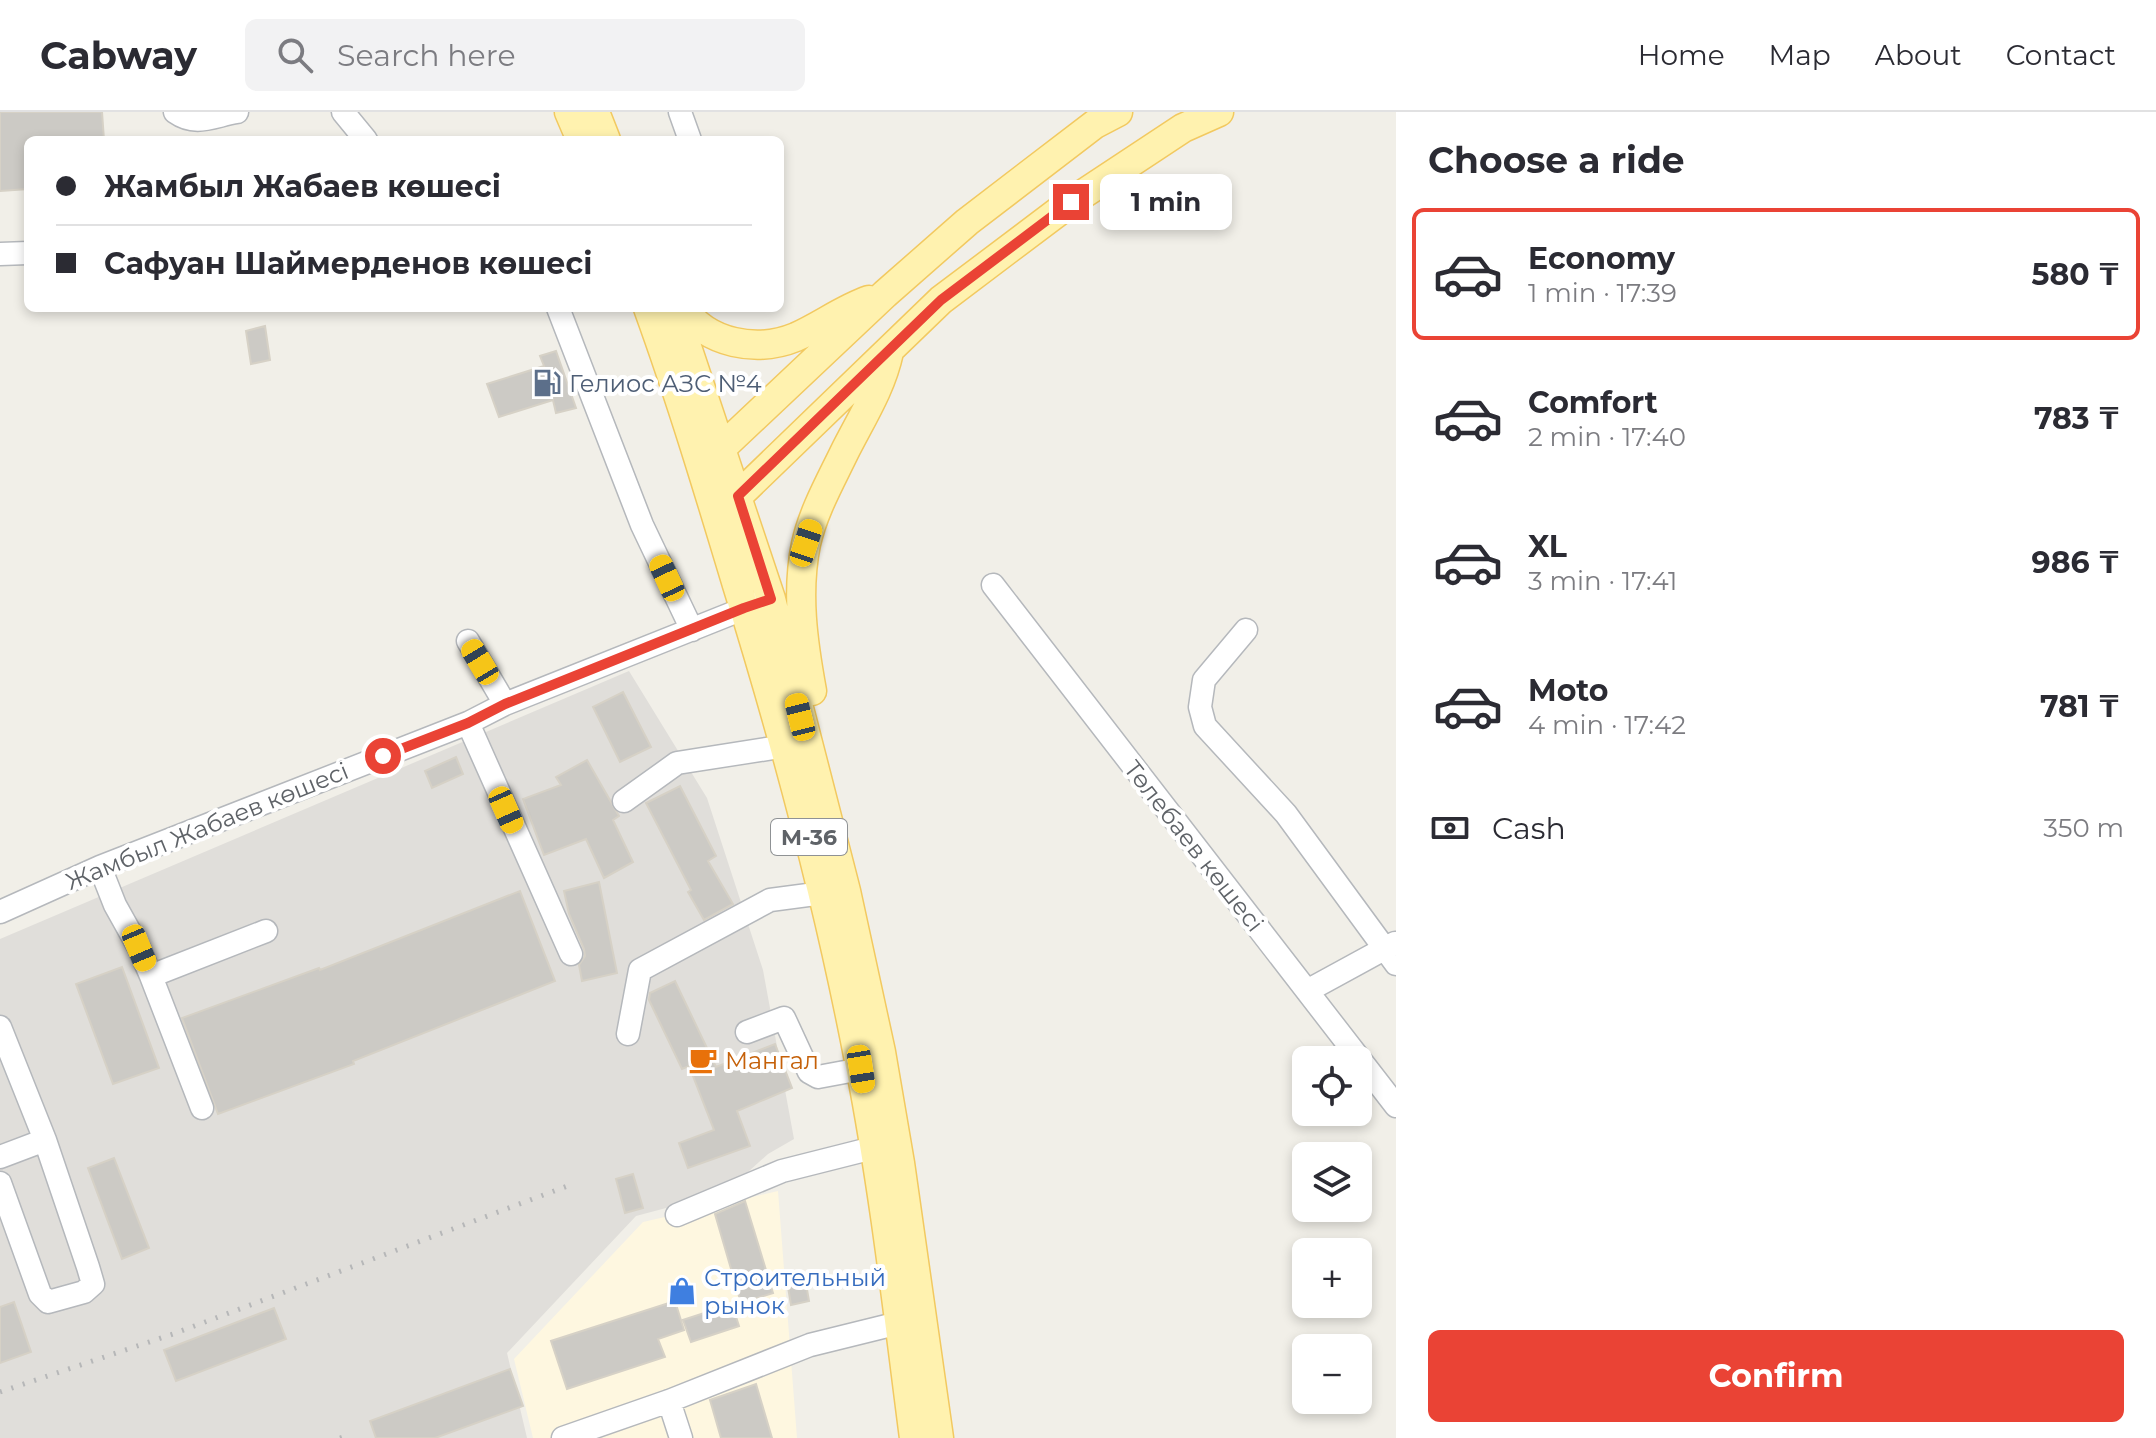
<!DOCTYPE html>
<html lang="en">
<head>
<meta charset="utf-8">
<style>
  body { margin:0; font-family:Montserrat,sans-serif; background:#f2f2f3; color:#2b2b33; height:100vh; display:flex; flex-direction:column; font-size:30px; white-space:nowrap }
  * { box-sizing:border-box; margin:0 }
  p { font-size:26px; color:#7c7c81 }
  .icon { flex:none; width:44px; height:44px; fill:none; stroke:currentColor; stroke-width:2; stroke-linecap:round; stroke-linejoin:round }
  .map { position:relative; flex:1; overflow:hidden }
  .side { display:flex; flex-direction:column; background:#fff; width:760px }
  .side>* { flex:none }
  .top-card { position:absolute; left:24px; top:24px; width:760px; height:176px; border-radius:12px; box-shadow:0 4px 12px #0003; display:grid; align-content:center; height:176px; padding:0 32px; background:#fff }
  .buttons { position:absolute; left:1292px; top:934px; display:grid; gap:16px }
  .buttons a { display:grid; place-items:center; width:80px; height:80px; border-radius:12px; background:#fff; box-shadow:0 4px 12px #0003; font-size:40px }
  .end { position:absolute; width:36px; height:36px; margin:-18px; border:10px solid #ea4335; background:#fff; box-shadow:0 0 0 4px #fff }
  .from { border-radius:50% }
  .bubble { position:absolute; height:56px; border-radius:12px; background:#fff; box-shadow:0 4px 12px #0003; font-size:26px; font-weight:700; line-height:56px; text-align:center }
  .car { position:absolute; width:24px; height:48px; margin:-24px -12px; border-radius:10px; box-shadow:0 0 6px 2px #0007; background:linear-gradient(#f5c518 24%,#345 0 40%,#f5c518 0 76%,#345 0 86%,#f5c518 0) }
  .top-card b { display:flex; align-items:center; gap:28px; height:76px; font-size:30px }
  .top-card b+b { border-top:2px solid #e1e1e2 }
  .top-card i { width:20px; height:20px; background:#2b2b33 }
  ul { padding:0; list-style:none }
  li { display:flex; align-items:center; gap:24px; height:132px; margin:0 16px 12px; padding:0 16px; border:4px solid transparent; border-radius:12px }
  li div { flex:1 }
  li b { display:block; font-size:30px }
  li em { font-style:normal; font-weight:700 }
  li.current { border-color:#ea4335 }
  li>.icon { width:72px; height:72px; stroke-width:1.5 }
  h2 { padding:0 32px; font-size:36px; line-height:96px }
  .pay { display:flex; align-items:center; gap:20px; height:88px; padding:0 32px; font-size:30px }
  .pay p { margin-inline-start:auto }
  .cta { display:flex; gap:16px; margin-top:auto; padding:16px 32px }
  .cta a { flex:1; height:92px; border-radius:12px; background:#ea4335; color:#fff; font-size:32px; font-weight:700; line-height:92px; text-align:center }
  header { display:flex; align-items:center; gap:48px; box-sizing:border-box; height:112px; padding:0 40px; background:#fff; border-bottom:2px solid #e1e1e2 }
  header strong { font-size:38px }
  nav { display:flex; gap:44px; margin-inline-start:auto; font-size:28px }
  .search { width:560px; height:72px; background:#f2f2f3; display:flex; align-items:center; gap:20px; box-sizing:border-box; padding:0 28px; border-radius:12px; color:#7c7c81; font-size:30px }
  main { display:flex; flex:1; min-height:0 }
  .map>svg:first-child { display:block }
  .commercial { fill:#fef7e0 }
  .industrial { fill:#e0deda }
  .building { fill:#cccac5; stroke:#d6d1c6; stroke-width:2 }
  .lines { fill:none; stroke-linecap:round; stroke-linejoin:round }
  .minor-casing { stroke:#b5b8bc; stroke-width:25 }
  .major-casing { stroke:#f2c960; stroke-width:31 }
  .minor { stroke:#fff; stroke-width:22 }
  .major { stroke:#fff2af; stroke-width:28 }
  .rail { stroke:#b6b7b8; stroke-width:5; stroke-dasharray:2 10; stroke-linecap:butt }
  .route { stroke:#ea4335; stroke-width:10 }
  .labels { text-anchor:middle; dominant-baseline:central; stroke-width:8; stroke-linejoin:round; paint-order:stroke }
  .shield { fill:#fff; stroke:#8f9295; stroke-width:2 }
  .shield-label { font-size:22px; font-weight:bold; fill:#5f6368 }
  .service-label { font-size:24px; fill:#4e5e75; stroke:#fff; text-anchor:start }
  .street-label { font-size:24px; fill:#5f6368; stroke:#fff }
  .food-label { font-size:24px; fill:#c56008; stroke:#fff; text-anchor:start }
  .shop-label { font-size:24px; fill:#366cbe; stroke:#fff; text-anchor:start }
</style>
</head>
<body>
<header>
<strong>Cabway</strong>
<div class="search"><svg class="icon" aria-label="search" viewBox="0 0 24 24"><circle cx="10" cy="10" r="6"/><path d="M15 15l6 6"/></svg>Search here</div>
<nav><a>Home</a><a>Map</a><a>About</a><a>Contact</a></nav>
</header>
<main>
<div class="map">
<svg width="1396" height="1326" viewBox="0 0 1396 1326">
  <rect width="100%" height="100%" fill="#f1efe8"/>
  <path class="commercial" d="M778 1079 797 1326H533L514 1247 643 1110Z"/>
  <path class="industrial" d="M629 559 707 686 763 858 794 1027 768 1042 726 1080 636 1104 507 1241 527 1326H0V827Z"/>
  <path class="building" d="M0 0H102L104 28H28V77L0 79Z
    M265 214 270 248 251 252 246 219Z
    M556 239 576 296 556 301 553 288 499 305 487 272 544 254 540 244Z
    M623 580 651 635 620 650 593 595Z
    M456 645 463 662 432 676 425 659Z
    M587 648 619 704 613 708 633 750 604 766 586 727 544 743 523 687 561 673 556 665Z
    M680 674 716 744 708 749 733 792 704 808 688 780 691 778 646 691Z
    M599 770 617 861 582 869 579 853 585 844 584 837 569 802 564 779Z
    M520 779 555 869 353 949 354 952 218 1002 182 906 319 856 320 858Z
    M122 855 159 956 113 972 76 872Z
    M675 869 716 955 775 932 792 976 737 999 750 1034 688 1056 679 1031 714 1018 689 954 682 957 649 888 650 881Z
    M114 1046 149 1136 122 1147 88 1056Z
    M633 1062 643 1096 625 1101 616 1067Z
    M745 1089 773 1181 741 1191 715 1102Z
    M805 1166 809 1189 791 1193 787 1169Z
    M675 1189 684 1218 658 1227 665 1245 567 1277 551 1229Z
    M14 1190 31 1240 0 1251V1195Z
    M732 1192 739 1214 691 1230 683 1208Z
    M274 1196 286 1227 176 1269 164 1238Z
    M510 1257 523 1294 435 1326H376L370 1309Z
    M756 1272 772 1326H721L710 1288Z"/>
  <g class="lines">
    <defs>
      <path id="minor" d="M175 0C196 15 213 4 237 0
        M343 0 366 28
        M680 0 690 28
        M0 142 28 141
        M558 196 642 413 692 518
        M993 473 1396 994
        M1246 518 1204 568 1200 595 1205 614 1286 702 1396 852
        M468 529 505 592
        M468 611 571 842
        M624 689 677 651 786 634
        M100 755 115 793 139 836 151 864 202 996
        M0 800 100 755 468 611 505 592 758 491
        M151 864 266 819
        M1307 879 1395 831
        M0 915 45 1028 88 1155 93 1172 84 1180 48 1190 40 1182 0 1071
        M747 920 784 906 809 960 818 965 861 957
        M628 922 640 858 770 788 823 781
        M0 1045 45 1028
        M677 1103 782 1059 873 1036
        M669 1289 681 1326
        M563 1326 669 1289 810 1233 899 1211"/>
      <path id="major" d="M569 0 581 28
        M595 0 606 28
        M648 196C681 287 709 380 737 473 786 631 829 791 860 954 884 1077 898 1202 914 1326
        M674 196 771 487 846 779 881 940 900 1051 939 1326
        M683 196C707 232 757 241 796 225 821 214 843 197 869 188
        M711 346 885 182 967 110 1095 12 1118 0
        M724 386 738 384 941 188 1071 90 1183 16 1219 0
        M812 579C803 530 796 481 806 432 813 400 830 370 844 341 861 307 881 277 889 240"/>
    </defs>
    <use href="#minor" class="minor-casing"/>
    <use href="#major" class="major-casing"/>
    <use href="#minor" class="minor"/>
    <use href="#major" class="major"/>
    <path class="rail" d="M0 1280 173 1222 570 1073
      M340 1326 346 1324"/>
  </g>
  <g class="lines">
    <path class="route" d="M383 644 468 611 505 592 744 496 771 487 738 384 941 188 1071 90"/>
  </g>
  <defs>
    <symbol id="fuel-bare" viewBox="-9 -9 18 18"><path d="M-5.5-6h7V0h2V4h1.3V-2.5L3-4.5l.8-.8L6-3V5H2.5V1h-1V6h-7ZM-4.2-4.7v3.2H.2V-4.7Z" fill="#5c6f8a" stroke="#fff" stroke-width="2.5" paint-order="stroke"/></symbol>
    <symbol id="cafe-bare" viewBox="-9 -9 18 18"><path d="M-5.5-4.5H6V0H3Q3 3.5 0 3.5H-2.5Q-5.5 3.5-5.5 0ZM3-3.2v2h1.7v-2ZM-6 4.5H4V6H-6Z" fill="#e8710a" stroke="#fff" stroke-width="2.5" paint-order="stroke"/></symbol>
    <symbol id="shop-bare" viewBox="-9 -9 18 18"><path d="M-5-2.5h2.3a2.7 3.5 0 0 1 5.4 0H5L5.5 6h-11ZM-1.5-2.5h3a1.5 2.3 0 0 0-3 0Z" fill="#3f7fe0" stroke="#fff" stroke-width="2.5" paint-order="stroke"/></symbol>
  </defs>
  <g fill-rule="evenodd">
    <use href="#fuel-bare" x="527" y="251" width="40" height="40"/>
    <use href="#cafe-bare" x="683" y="928" width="40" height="40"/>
    <use href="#shop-bare" x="662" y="1159" width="40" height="40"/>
  </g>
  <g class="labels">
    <rect class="shield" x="771" y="707" width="76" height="36" rx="6"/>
    <g class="shield-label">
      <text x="809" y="725">M-36</text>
    </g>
    <g class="service-label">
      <text x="569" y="271">Гелиос АЗС №4</text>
    </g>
    <g class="street-label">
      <text transform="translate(207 714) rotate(-22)">Жамбыл Жабаев көшесі</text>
      <text transform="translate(1194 734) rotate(52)">Төлебаев көшесі</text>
    </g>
    <g class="food-label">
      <text x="725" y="948">Мангал</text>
    </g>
    <g class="shop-label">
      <text x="704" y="1165">Строительный<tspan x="704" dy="28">рынок</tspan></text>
    </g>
  </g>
</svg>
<div class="buttons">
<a><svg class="icon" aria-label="locate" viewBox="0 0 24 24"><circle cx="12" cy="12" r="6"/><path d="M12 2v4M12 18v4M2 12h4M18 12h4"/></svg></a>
<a><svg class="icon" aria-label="layers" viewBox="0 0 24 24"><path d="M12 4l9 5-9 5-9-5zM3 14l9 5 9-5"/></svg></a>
<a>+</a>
<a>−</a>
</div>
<i class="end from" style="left:383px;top:644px"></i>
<i class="end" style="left:1071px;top:90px"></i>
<div class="bubble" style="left:1100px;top:62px;width:132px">1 min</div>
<i class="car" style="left:806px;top:431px;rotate:18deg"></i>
<i class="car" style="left:667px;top:466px;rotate:335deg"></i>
<i class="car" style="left:480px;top:550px;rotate:329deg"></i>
<i class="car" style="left:800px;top:605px;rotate:346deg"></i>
<i class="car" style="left:506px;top:698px;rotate:156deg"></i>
<i class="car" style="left:139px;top:836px;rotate:157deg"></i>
<i class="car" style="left:861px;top:957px;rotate:171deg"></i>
<div class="top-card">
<b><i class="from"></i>Жамбыл Жабаев көшесі</b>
<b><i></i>Сафуан Шаймерденов көшесі</b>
</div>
</div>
<section class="side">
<h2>Choose a ride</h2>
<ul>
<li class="current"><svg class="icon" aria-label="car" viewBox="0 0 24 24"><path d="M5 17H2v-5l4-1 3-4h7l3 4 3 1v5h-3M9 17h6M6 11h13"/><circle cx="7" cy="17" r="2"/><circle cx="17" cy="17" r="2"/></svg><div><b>Economy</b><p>1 min · 17:39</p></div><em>580 ₸</em></li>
<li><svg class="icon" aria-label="car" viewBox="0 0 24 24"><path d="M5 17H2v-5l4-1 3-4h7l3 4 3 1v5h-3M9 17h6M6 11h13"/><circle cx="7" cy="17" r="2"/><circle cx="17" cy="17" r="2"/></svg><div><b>Comfort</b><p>2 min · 17:40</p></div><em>783 ₸</em></li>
<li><svg class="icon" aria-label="car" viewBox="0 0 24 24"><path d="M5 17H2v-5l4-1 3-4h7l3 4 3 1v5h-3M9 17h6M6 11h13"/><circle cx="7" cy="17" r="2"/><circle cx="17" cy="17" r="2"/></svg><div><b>XL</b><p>3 min · 17:41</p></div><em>986 ₸</em></li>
<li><svg class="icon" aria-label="car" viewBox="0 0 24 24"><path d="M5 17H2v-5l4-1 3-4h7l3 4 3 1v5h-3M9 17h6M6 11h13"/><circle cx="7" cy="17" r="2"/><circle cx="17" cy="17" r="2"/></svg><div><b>Moto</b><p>4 min · 17:42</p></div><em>781 ₸</em></li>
</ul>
<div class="pay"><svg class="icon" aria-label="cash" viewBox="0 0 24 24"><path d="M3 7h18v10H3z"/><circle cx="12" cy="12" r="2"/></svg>Cash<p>350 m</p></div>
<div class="cta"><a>Confirm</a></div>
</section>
</main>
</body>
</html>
